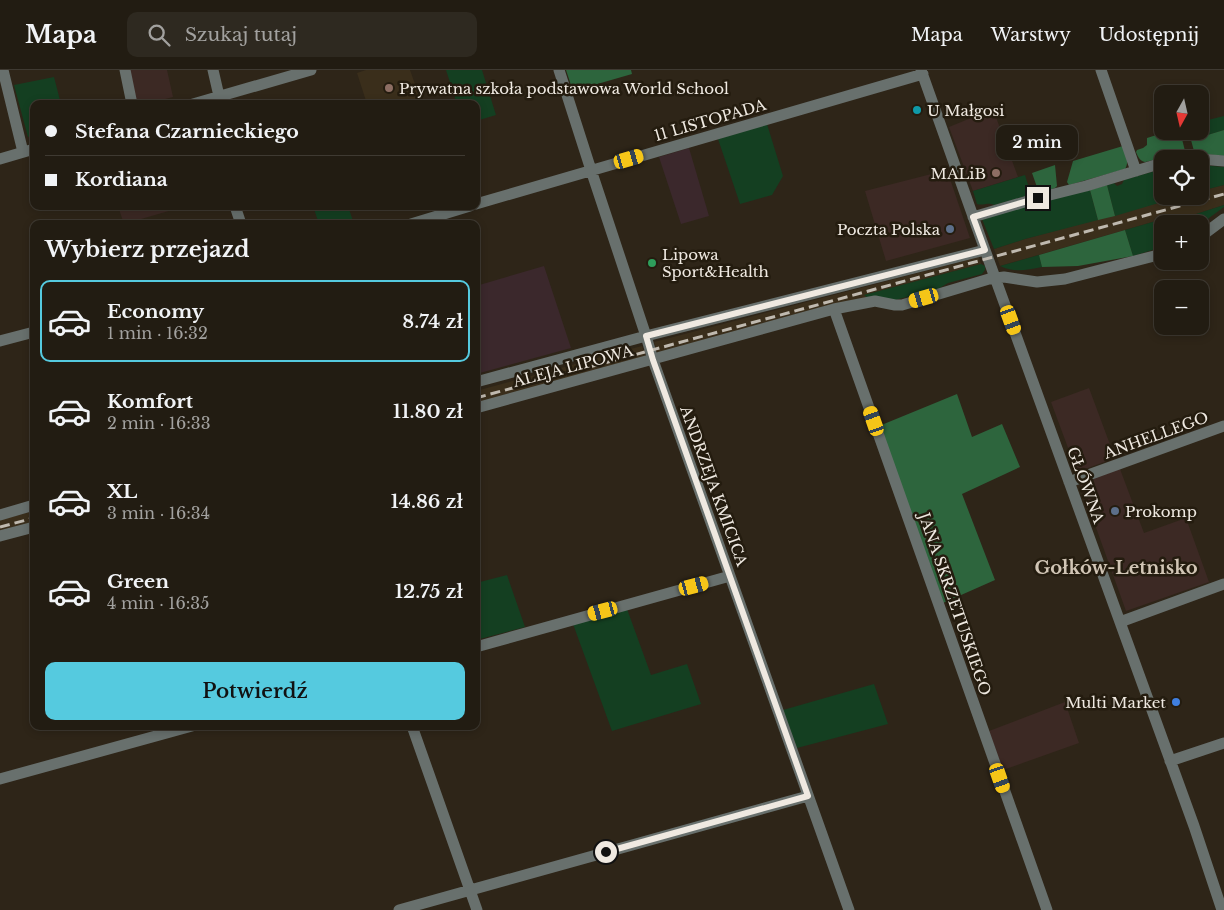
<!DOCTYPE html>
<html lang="pl">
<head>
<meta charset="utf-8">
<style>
  body { margin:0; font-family:"Libre Baskerville",serif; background:#2e2920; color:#f1f3f6; height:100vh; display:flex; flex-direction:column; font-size:19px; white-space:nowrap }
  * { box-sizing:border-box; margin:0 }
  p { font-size:16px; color:#a2a19f }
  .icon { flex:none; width:28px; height:28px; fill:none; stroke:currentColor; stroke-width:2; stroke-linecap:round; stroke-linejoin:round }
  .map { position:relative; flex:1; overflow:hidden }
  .drawer { position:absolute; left:30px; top:150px; width:450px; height:510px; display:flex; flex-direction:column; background:#221c12; border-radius:10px; box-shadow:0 2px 8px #0003,0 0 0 1px #3f3a32 }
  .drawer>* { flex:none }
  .hud { position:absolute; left:30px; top:30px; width:450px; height:110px; border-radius:10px; box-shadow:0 2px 8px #0003,0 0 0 1px #3f3a32; display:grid; align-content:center; height:110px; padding:0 15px; background:#221c12 }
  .needle { width:32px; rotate:188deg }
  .controls { position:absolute; left:1154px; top:15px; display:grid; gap:10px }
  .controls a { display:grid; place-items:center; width:55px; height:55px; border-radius:10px; background:#221c12; box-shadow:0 2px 8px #0003,0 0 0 1px #3f3a32; font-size:25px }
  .end { position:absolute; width:22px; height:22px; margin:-11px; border:6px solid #efe9e1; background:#111; box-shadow:0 0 0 2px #111 }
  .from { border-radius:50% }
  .bubble { position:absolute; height:35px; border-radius:10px; background:#221c12; box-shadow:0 2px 8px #0003,0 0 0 1px #3f3a32; font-size:16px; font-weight:600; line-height:35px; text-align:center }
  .car { position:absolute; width:15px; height:30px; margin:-15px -8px; border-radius:6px; box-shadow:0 0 4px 1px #0007; background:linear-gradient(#f5c518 24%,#345 0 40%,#f5c518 0 76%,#345 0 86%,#f5c518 0) }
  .hud b { display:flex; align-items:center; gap:18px; height:48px; font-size:19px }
  .hud b+b { border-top:1px solid #3f3a32 }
  .hud i { width:12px; height:12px; background:#f1f3f6 }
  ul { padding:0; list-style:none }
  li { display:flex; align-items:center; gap:15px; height:82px; margin:0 10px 8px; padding:0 5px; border:2px solid transparent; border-radius:10px }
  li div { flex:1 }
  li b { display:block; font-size:19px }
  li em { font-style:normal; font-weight:600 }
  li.on { border-color:#55cadf }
  li>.icon { width:45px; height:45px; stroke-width:1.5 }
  h2 { padding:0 15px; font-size:22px; line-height:60px }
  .primary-button { display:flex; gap:10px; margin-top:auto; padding:10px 15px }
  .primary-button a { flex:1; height:58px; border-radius:10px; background:#55cadf; color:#111; font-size:20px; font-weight:600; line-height:58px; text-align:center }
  header { display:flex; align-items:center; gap:30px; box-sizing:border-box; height:70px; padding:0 25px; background:#221c12; border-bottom:1px solid #3f3a32 }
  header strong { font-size:24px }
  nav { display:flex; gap:28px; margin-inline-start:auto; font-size:18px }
  .search { width:350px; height:45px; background:#2e2920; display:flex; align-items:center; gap:12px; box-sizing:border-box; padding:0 18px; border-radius:10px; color:#a2a19f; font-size:19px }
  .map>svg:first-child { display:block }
  .commercial { fill:#3c2924 }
  .industrial { fill:#3b282c }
  .built { fill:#3a2e1b }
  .green { fill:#143f21 }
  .forest { fill:#2d653d }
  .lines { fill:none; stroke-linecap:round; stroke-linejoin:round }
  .minor { stroke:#68706d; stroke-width:11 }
  .rail { stroke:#bfb9af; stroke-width:3; stroke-dasharray:10 5; stroke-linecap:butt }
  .route { stroke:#efe9e1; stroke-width:6 }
  .education-dot { fill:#8d6e63; stroke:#241c0f; stroke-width:2 }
  .culture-dot { fill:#0f9aa8; stroke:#241c0f; stroke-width:2 }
  .service-dot { fill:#5c6f8a; stroke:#241c0f; stroke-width:2 }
  .leisure-dot { fill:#2e9e5b; stroke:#241c0f; stroke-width:2 }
  .shop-dot { fill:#3f7fe0; stroke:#241c0f; stroke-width:2 }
  .labels { text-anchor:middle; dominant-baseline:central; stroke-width:5; stroke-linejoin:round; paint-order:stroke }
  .poi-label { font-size:15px; fill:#efe9e1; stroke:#241c0f; text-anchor:start }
  .street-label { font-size:15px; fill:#efe9e1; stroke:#241c0f }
  .quarter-label { font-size:18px; font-weight:bold; fill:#d1c5b5; stroke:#241c0f }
</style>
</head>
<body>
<header>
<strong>Mapa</strong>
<div class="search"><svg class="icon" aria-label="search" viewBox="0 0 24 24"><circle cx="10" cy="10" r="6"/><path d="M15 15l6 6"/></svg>Szukaj tutaj</div>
<nav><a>Mapa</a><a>Warstwy</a><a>Udostępnij</a></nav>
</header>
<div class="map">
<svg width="1224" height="840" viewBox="0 0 1224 840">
  <rect width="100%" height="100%" fill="#2e2518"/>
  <path class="commercial" d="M129 0H167L173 27 146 34H137Z
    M993 39 1018 107 973 121 949 57Z
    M947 100 970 168 886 191 865 121Z
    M118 136H178L179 138 124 154Z
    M1089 318 1115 388 1077 402 1051 332Z
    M1120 399 1144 463 1186 448 1209 512 1126 541 1080 413Z
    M1065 632 1079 673 1003 700 989 661Z"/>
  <path class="industrial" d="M689 78 709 146 681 154 659 87Z
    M544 196 571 278 476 304V216Z"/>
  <path class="built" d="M366 0H410L422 34H367L357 3Z
    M1224 115V135L1190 146 1163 149 1000 196 994 179 1025 169 1182 126H1200V121Z
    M979 187 981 194 865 225 868 228 658 283 654 272Z
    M642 276 646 288 476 335V321Z
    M34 441V454L0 463V450Z"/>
  <path class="green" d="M446 0H482L496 45 476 51V34H457Z
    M54 7 61 34H34V65L28 67 14 15Z
    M1224 46V60L1191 70 1189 61H1200V52Z
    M767 54 783 106 772 125 740 134 718 69Z
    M1200 95 1224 97V115L1200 121Z
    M1162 99V126H1182L1115 146 1107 115 1114 113 1117 116 1122 114 1124 110Z
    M1025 105 1030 121 1029 125 994 135C988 132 983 136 977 134L973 121Z
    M1090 120 1098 150 1025 169 994 179 982 149 1021 137Z
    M1224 135V137L1209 148 1200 158V154H1162V177L1133 186 1125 160 1163 149 1190 146Z
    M313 136H348L354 154H319Z
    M1039 185 1042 197C1026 200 1015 203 1000 196Z
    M981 194 985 196V200L982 204 948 213 938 219 895 230 868 228 864 225Z
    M507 505 525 557 476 570V513Z
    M627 539 651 605 687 594 701 634 612 661 573 554Z
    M874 614 888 654 797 678 783 640Z"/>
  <path class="forest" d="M566 0H631L632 4 573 21Z
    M1224 60V86L1196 83 1194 81 1191 70Z
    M1169 61H1180L1185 81 1184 83 1170 86 1145 92C1140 91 1138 87 1136 82L1137 80 1143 78 1147 75V68Z
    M1123 76C1125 83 1130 91 1125 99L1069 115 1067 112 1073 91Z
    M1055 95 1057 116 1055 118 1042 122 1038 120 1032 103Z
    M1107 115 1115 146 1098 150 1090 120Z
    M1125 160 1133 186 1078 196 1042 197 1039 185Z
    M957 324 972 367 1002 354 1020 397 962 424 995 510 943 533 879 356Z"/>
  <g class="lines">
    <path class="minor" d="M3 0 23 82
      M125 0 132 34
      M213 0 219 26
      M559 0 591 100 646 266 653 290 849 840
      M921 0 985 180 1194 756 1222 840
      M1101 0 1136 101
      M193 34 311 0
      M0 89 34 79
      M1200 89 1224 91
      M476 134 923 4
      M235 136 241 154
      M973 147 1038 128 1086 116 1162 93
      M411 154 470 136
      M1200 167 1224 149
      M834 239 1047 840
      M0 271 34 262
      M476 312 646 266 985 180
      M476 338 834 239 875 231 895 235H902L989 209 1004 207 1037 212 1065 209 1162 184
      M1069 412 1224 356
      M0 445 34 435
      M0 466 34 457
      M1120 552 1224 514
      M476 577 730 506
      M412 656 477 840
      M1170 691 1224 673
      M0 709 192 656
      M399 840 808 726"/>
    <path class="rail" d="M476 328 1224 124
      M0 457 34 448"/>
  </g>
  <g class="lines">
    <path class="route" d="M606 782 808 726 653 290 646 266 985 180 973 147 1038 128"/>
  </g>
  <g class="education-dot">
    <circle cx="389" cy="18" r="5"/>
    <circle cx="996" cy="103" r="5"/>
  </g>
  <circle class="culture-dot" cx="917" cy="40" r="5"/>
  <g class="service-dot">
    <circle cx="950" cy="159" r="5"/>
    <circle cx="1115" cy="441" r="5"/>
  </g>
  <circle class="leisure-dot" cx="652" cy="193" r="5"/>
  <circle class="shop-dot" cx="1176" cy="632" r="5"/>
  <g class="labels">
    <g class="poi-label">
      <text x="399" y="18">Prywatna szkoła podstawowa World School</text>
      <text x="927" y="40">U Małgosi</text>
      <text x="986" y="103" text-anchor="end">MALiB</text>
      <text x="940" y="159" text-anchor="end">Poczta Polska</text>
      <text x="662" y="184">Lipowa<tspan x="662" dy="17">Sport&amp;Health</tspan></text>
      <text x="1125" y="441">Prokomp</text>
      <text x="1166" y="632" text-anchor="end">Multi Market</text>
    </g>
    <g class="street-label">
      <text transform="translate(710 50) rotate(-16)">11 LISTOPADA</text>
      <text transform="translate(573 296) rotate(-15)">ALEJA LIPOWA</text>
      <text transform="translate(1156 365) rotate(-20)">ANHELLEGO</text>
      <text transform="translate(1086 415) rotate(70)">GŁÓWNA</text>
      <text transform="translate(714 416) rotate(70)">ANDRZEJA KMICICA</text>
      <text transform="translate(955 534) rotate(71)">JANA SKRZETUSKIEGO</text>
    </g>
    <g class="quarter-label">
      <text x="1116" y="498">Gołków-Letnisko</text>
    </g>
  </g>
</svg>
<div class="controls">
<a><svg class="needle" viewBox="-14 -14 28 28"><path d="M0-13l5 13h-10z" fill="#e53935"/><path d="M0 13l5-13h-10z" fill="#a2a19f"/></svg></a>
<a><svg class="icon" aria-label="locate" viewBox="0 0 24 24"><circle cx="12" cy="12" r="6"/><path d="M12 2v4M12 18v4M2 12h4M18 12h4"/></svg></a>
<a>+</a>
<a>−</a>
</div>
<i class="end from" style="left:606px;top:782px"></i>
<i class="end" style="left:1038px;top:128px"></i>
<div class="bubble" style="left:996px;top:55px;width:82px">2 min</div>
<i class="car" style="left:629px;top:89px;rotate:74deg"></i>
<i class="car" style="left:924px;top:228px;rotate:254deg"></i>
<i class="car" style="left:1011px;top:250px;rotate:160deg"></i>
<i class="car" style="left:874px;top:351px;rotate:341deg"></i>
<i class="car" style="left:694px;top:516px;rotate:75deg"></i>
<i class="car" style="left:603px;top:541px;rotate:255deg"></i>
<i class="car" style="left:1000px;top:708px;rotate:161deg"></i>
<div class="hud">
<b><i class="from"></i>Stefana Czarnieckiego</b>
<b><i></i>Kordiana</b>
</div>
<section class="drawer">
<h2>Wybierz przejazd</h2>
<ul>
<li class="on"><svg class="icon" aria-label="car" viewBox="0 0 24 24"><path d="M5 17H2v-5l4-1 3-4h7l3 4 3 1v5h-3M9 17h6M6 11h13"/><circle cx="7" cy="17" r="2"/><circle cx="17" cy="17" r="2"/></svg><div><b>Economy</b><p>1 min · 16:32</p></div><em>8.74 zł</em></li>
<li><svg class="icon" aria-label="car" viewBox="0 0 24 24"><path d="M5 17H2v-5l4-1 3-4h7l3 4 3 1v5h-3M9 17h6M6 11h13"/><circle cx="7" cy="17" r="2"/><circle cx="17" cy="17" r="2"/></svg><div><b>Komfort</b><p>2 min · 16:33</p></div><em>11.80 zł</em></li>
<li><svg class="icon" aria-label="car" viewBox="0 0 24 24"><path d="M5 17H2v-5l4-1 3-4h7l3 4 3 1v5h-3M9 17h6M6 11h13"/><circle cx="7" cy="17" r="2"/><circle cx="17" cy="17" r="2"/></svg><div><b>XL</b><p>3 min · 16:34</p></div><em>14.86 zł</em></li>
<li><svg class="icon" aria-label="car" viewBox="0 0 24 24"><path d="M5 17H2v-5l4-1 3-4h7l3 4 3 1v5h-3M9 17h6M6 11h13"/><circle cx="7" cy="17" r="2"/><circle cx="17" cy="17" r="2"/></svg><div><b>Green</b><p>4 min · 16:35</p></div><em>12.75 zł</em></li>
</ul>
<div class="primary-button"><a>Potwierdź</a></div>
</section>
</div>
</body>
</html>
